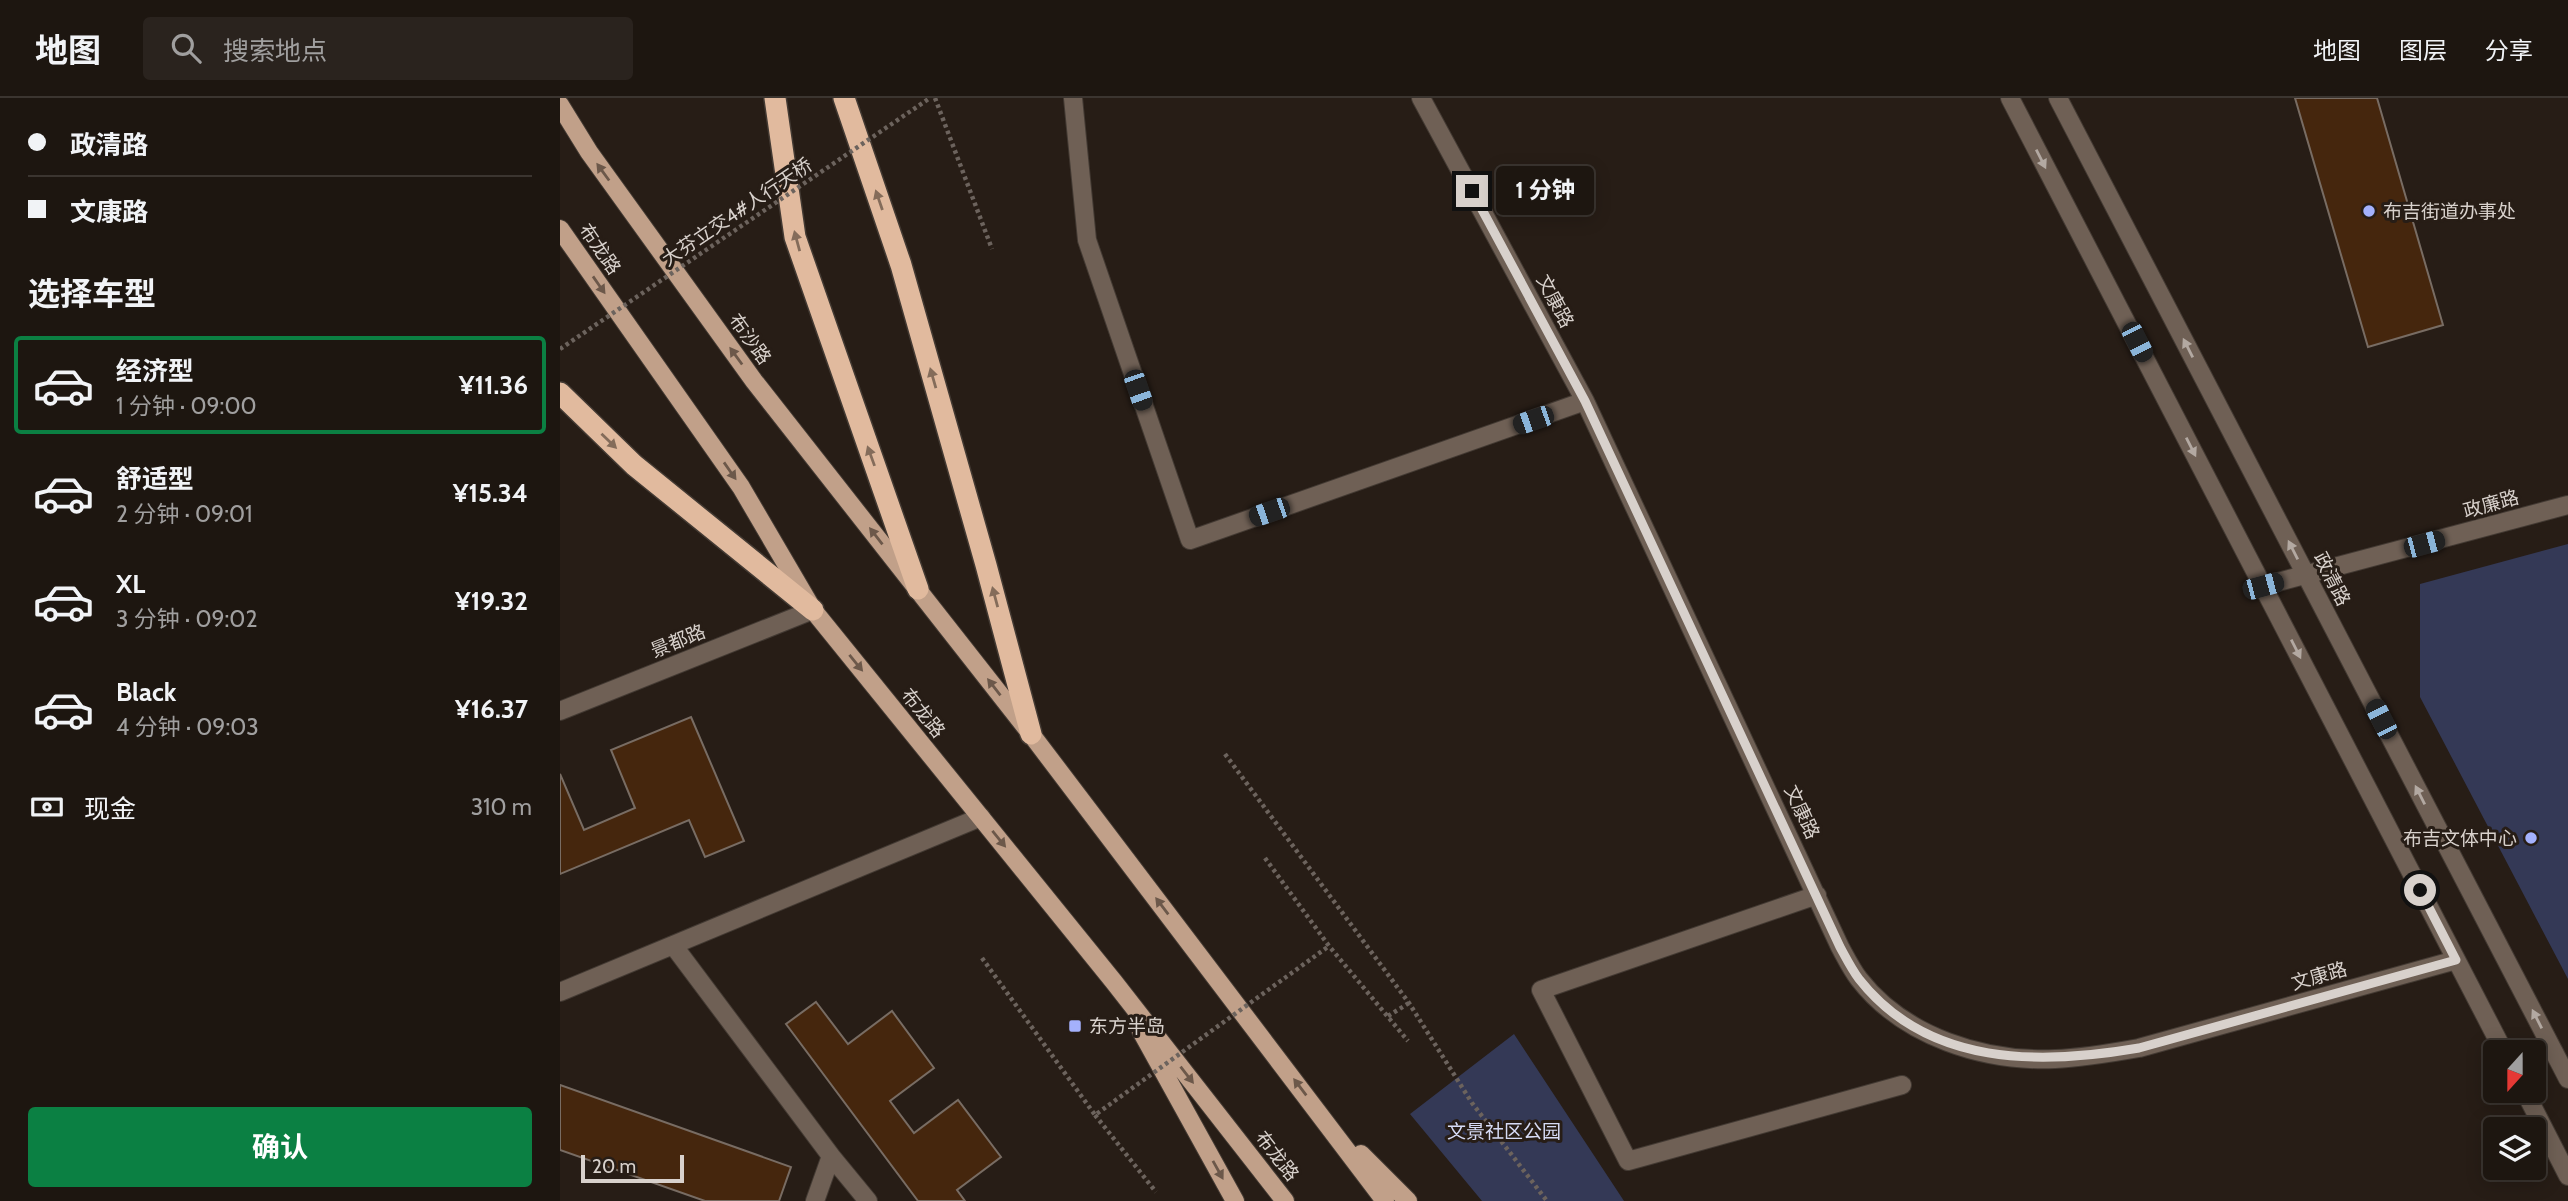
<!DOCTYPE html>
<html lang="zh">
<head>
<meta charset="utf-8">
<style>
  body { margin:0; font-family:Cabin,"Noto Sans SC",sans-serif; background:#2a231e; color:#f1f3f6; height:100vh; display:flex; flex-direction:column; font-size:26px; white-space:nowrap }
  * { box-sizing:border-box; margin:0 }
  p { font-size:23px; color:#a09f9f }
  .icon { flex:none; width:38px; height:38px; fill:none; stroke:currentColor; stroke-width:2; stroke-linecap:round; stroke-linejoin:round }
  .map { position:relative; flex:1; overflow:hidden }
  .panel { display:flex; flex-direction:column; background:#1d1610; width:560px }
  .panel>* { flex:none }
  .hud { display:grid; align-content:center; height:154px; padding:0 28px; background:#1d1610 }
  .needle { width:46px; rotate:201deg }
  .buttons { position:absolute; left:1923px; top:942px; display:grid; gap:14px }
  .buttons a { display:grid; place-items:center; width:63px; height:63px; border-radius:7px; background:#1d1610; box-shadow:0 4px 18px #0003,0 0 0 2px #3b3530; font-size:35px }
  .scale { position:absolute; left:21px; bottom:18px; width:103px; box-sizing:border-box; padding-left:7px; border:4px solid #d8d1cc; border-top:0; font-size:19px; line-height:24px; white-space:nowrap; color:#d8d1cc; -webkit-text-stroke:5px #271d16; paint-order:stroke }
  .end { position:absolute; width:32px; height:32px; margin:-16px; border:9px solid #d8d1cc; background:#111; box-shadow:0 0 0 4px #111 }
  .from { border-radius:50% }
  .bubble { position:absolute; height:49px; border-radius:7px; background:#1d1610; box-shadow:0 4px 18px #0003,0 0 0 2px #3b3530; font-size:23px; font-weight:700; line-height:49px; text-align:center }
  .car { position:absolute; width:21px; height:42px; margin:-21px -10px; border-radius:9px; box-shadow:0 0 5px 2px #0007; background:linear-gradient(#222 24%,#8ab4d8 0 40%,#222 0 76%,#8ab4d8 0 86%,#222 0) }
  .hud b { display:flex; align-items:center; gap:24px; height:66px; font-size:26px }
  .hud b+b { border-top:2px solid #3b3530 }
  .hud i { width:18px; height:18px; background:#f1f3f6 }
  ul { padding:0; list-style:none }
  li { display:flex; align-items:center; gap:21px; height:98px; margin:0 14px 10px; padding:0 14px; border:4px solid transparent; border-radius:7px }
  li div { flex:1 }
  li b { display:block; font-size:26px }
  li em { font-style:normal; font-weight:700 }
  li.active { border-color:#0b8043 }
  li>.icon { width:63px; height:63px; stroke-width:1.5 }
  h2 { padding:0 28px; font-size:32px; line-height:84px }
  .pay { display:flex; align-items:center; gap:18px; height:77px; padding:0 28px; font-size:26px }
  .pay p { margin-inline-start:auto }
  .cta { display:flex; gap:14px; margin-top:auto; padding:14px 28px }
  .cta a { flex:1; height:80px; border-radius:7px; background:#0b8043; color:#fff; font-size:28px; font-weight:700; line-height:80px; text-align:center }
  header { display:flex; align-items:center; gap:42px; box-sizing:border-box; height:98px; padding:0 35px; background:#1d1610; border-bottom:2px solid #3b3530 }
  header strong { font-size:33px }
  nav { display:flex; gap:38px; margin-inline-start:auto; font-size:24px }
  .search { width:490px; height:63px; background:#2a231e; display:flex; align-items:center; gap:18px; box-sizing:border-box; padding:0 24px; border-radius:7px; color:#a09f9f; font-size:26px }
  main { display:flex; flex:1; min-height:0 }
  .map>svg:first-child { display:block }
  .green { fill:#343956 }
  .building { fill:#45260d; stroke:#786c63; stroke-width:2 }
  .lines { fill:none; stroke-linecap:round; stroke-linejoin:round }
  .minor-casing { stroke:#433a33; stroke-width:20 }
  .major-casing { stroke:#433a33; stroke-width:20 }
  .highway-casing { stroke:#433a33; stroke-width:24 }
  .path { stroke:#6c635d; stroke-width:4.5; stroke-dasharray:3.5 3.5; stroke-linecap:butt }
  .minor { stroke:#6f6055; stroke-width:18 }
  .major { stroke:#c1a089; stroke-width:18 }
  .highway { stroke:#e1ba9e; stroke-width:21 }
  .path-bridge { stroke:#6c635d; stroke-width:4.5; stroke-dasharray:3.5 3.5; stroke-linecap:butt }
  .oneway { fill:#b3a9a2 }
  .oneway2 { fill:#6c584a }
  .oneway3 { fill:#846c5a }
  .route { stroke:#d8d1cc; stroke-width:9 }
  .poi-dot { fill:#a4b1fc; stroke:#271d16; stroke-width:2.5 }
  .labels { text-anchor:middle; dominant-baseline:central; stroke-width:6; stroke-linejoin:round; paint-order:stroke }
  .poi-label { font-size:19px; fill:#d8d1cc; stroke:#271d16; text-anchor:start }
  .street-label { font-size:19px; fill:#d8d1cc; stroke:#271d16 }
  .park-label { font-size:19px; fill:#d6dbf5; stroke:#271d16 }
</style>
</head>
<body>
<header>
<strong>地图</strong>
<div class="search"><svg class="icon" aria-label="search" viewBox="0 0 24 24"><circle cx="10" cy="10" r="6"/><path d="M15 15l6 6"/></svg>搜索地点</div>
<nav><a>地图</a><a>图层</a><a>分享</a></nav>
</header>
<main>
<section class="panel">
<div class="hud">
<b><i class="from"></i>政清路</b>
<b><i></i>文康路</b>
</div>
<h2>选择车型</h2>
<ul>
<li class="active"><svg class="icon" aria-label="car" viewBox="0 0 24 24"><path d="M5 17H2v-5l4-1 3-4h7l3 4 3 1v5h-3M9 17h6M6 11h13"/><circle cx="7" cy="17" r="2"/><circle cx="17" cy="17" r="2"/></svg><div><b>经济型</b><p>1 分钟 · 09:00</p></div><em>¥11.36</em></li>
<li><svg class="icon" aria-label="car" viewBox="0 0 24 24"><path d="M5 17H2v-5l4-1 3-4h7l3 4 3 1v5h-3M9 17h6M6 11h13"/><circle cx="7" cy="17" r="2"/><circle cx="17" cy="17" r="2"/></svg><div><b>舒适型</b><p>2 分钟 · 09:01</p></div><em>¥15.34</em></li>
<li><svg class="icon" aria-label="car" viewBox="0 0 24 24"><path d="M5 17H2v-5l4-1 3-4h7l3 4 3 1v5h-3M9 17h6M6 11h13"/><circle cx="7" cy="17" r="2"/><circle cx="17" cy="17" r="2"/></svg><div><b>XL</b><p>3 分钟 · 09:02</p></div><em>¥19.32</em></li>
<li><svg class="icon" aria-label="car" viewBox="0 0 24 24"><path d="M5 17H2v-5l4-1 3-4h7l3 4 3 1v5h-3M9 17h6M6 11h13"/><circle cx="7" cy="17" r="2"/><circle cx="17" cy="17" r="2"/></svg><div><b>Black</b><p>4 分钟 · 09:03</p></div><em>¥16.37</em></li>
</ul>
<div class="pay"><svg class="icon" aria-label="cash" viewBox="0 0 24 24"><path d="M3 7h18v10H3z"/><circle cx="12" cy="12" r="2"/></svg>现金<p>310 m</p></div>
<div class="cta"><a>确认</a></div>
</section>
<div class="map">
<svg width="2008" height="1103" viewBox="0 0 2008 1103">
  <rect width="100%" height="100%" fill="#271d16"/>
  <path class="green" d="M2008 446V881L1860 599V486Z
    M954 936 1064 1103H922L850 1016Z"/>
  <path class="building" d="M1735 0H1817L1883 227 1808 249Z
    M131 619 184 743 145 759 129 722 0 776V676L24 732 75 710 51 652Z
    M256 904 288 946 332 913 374 970 330 1003 354 1035 398 1002 441 1059 397 1092 405 1103H358L226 926Z
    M0 987 231 1069 219 1103H145L0 1052Z"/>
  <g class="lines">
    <defs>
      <path id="minor" d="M513 0 527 142 630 442 1025 303
        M861 0 1025 303 1280 849C1286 860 1292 872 1299 881 1344 939 1424 964 1495 961 1523 960 1551 955 1579 950L1896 862
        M1450 0 1944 954
        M1498 0 2008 981
        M1703 488 2008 407
        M0 613 253 512
        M1257 797 981 892 1068 1063 1342 987
        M113 847 271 1058 255 1103
        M0 894 421 719
        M1964 992 2008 1078
        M271 1058 308 1103"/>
      <path id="major" d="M0 7 29 54 194 283 471 636 825 1103
        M0 131 181 389 253 512 554 884 725 1103
        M581 933 675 1103
        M801 1056 848 1103"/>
      <path id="highway" d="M215 0 235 139 358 491
        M284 0 341 167 426 467 471 636
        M0 295 74 367 253 512"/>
    </defs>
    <use href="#minor" class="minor-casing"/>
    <use href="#major" class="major-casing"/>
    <use href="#highway" class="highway-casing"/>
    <path class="path" d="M375 0 432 151
      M665 656 849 905 912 1005 987 1103
      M705 760 769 848 848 943
      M828 918 849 905
      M535 1017 596 1094"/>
    <use href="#minor" class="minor"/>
    <use href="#major" class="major"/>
    <use href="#highway" class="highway"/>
    <path class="path-bridge" d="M0 251 370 0
      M422 860 535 1017 769 848"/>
  </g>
  <defs><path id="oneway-solid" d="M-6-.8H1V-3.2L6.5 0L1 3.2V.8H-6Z" transform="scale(1.75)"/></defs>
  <g class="oneway">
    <use href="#oneway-solid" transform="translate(1481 61) rotate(63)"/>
    <use href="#oneway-solid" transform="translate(1628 250) rotate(-117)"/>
    <use href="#oneway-solid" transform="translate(1631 349) rotate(63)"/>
    <use href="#oneway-solid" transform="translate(1733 452) rotate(-117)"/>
    <use href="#oneway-solid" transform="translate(1736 551) rotate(63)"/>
    <use href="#oneway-solid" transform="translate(1860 697) rotate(-117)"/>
    <use href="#oneway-solid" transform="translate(1977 921) rotate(-117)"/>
  </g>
  <g class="oneway2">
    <use href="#oneway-solid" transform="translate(43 74) rotate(-126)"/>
    <use href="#oneway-solid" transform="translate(39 187) rotate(55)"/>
    <use href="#oneway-solid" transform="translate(176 258) rotate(-126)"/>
    <use href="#oneway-solid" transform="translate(170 373) rotate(55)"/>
    <use href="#oneway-solid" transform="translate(316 438) rotate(-128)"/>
    <use href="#oneway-solid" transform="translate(296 565) rotate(51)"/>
    <use href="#oneway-solid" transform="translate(434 589) rotate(-128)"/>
    <use href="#oneway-solid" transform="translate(439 741) rotate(51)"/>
    <use href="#oneway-solid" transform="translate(602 808) rotate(-127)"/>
    <use href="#oneway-solid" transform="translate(627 977) rotate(52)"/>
    <use href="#oneway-solid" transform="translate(740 989) rotate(-127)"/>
    <use href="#oneway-solid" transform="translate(658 1072) rotate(61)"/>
  </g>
  <g class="oneway3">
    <use href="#oneway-solid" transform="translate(319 102) rotate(-109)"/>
    <use href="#oneway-solid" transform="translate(237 143) rotate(-105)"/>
    <use href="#oneway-solid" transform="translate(373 280) rotate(-106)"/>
    <use href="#oneway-solid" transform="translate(49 343) rotate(44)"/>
    <use href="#oneway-solid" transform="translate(311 358) rotate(-110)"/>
    <use href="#oneway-solid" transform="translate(435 499) rotate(-105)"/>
  </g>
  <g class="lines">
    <path class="route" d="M912 93 1025 303 1280 849C1286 860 1292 872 1299 881 1368 969 1481 967 1579 950L1896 862 1860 792"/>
  </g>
  <g class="poi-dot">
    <circle cx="1809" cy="113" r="7"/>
    <circle cx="1971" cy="740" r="7"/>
    <rect x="508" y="921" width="14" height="14" rx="3.5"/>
  </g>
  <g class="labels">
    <g class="poi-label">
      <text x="1823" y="113">布吉街道办事处</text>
      <text x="1957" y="740" text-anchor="end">布吉文体中心</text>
      <text x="529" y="928">东方半岛</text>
    </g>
    <g class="street-label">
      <text transform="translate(177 114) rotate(-34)">大芬立交4#人行天桥</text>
      <text transform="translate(40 151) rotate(55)">布龙路</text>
      <text transform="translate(995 203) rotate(62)">文康路</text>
      <text transform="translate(190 241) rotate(54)">布沙路</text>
      <text transform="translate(1931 406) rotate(-15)">政廉路</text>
      <text transform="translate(1772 481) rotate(63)">政清路</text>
      <text transform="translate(118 543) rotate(-22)">景都路</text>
      <text transform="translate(363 615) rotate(51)">布龙路</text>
      <text transform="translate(1242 714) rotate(65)">文康路</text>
      <text transform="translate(1759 878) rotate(-16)">文康路</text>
      <text transform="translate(717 1058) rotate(52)">布龙路</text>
    </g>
    <g class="park-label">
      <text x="944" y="1033">文景社区公园</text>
    </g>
  </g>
</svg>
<div class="buttons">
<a><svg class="needle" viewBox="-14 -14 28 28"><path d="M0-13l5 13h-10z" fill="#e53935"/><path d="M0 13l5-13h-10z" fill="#a09f9f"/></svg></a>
<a><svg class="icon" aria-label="layers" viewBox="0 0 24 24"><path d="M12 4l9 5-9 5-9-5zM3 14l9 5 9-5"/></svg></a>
</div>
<div class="scale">20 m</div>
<i class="end from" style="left:1860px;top:792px"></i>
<i class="end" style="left:912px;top:93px"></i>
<div class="bubble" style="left:936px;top:68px;width:98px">1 分钟</div>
<i class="car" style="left:1577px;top:244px;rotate:153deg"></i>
<i class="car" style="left:578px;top:292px;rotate:161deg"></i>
<i class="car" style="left:973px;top:322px;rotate:251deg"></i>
<i class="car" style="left:709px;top:414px;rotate:251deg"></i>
<i class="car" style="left:1864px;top:446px;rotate:75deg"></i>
<i class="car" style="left:1703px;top:488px;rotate:75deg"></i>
<i class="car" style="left:1821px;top:621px;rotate:333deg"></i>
</div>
</main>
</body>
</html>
